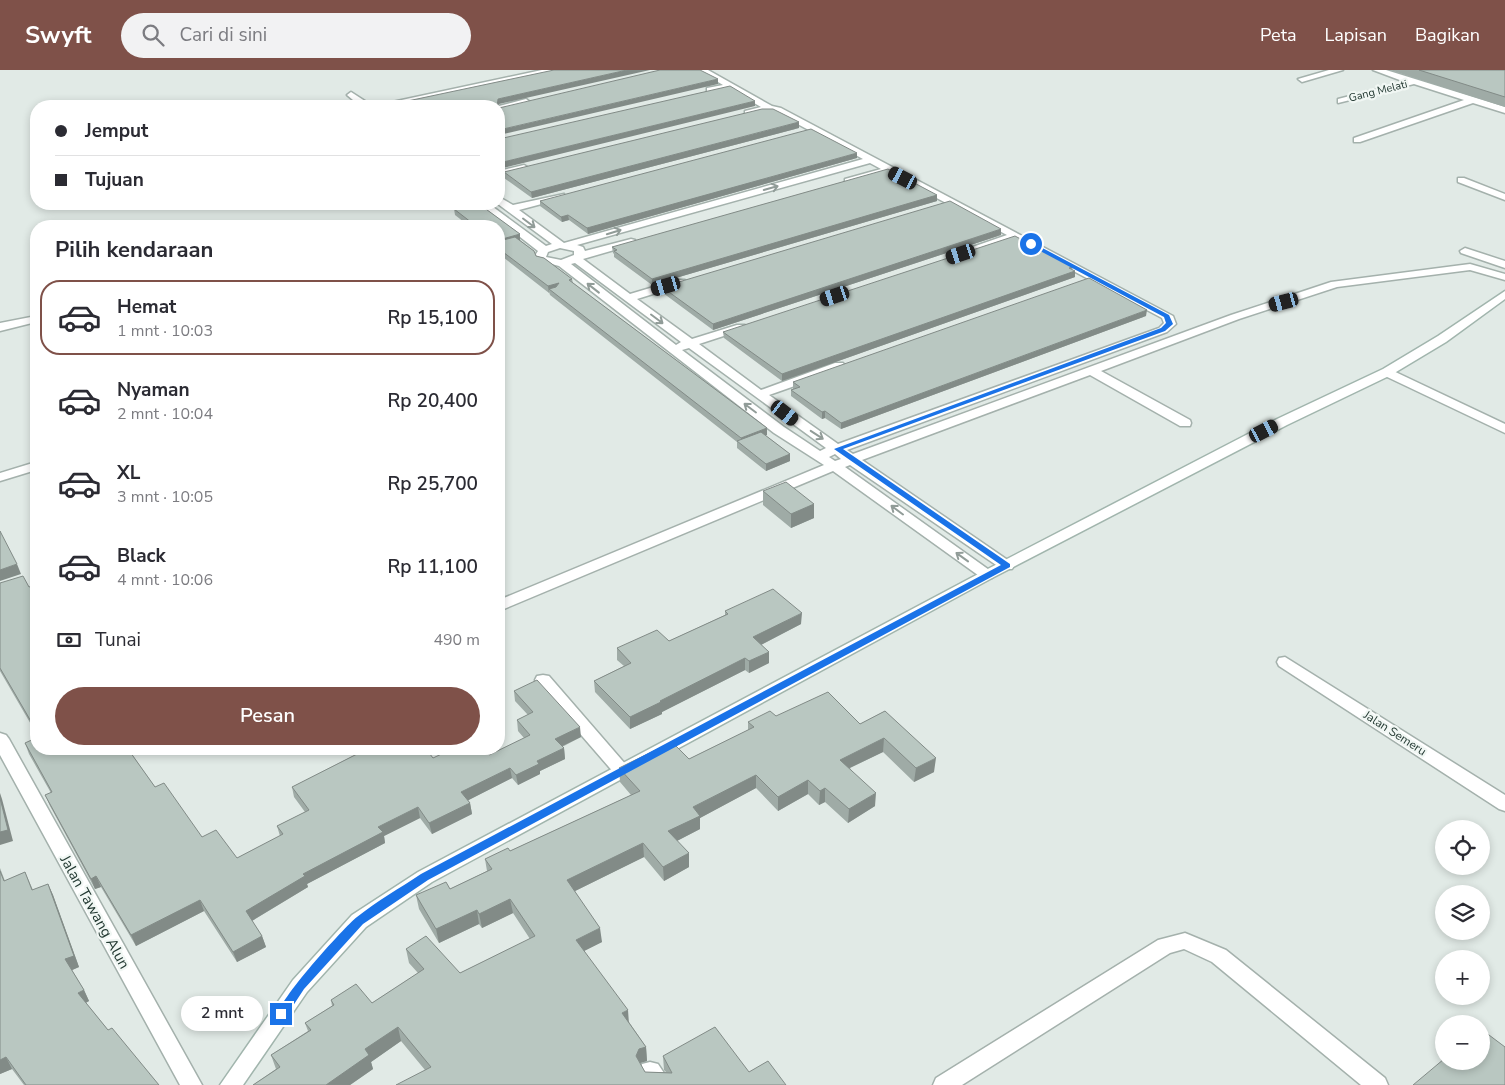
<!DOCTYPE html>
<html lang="id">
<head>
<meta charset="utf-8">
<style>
  body { margin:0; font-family:"Nunito Sans",sans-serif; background:#f2f2f3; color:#2b2b33; height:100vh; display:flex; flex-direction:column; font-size:19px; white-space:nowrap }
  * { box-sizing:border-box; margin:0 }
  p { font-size:16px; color:#7c7c81 }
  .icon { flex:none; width:28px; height:28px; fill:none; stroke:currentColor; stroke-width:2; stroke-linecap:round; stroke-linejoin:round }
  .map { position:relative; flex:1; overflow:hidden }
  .sheet { position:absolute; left:30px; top:150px; width:475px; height:535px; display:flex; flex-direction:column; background:#fff; border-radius:20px; box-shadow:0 2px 8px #0003 }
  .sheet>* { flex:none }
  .banner { position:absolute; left:30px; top:30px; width:475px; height:110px; border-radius:20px; box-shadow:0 2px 8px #0003; display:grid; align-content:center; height:110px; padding:0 25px; background:#fff }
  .buttons { position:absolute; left:1435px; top:750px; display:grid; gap:10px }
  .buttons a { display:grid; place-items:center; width:55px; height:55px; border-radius:50%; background:#fff; box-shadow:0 2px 8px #0003; font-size:25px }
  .end { position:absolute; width:22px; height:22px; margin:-11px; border:6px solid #1a73e8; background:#fff; box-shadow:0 0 0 2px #fff }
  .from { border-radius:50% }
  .bubble { position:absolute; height:35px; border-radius:18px; background:#fff; box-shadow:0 2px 8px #0003; font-size:16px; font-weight:600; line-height:35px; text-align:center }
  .car { position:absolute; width:15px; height:30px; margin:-15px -8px; border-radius:6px; box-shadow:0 0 4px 1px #0007; background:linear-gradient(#222 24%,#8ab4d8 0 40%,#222 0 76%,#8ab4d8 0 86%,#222 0) }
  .banner b { display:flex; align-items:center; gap:18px; height:48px; font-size:19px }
  .banner b+b { border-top:1px solid #e1e1e2 }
  .banner i { width:12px; height:12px; background:#2b2b33 }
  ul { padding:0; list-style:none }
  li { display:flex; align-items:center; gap:15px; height:75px; margin:0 10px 8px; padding:0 15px; border:2px solid transparent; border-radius:20px }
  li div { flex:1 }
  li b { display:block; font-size:19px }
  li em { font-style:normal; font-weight:600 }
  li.current { border-color:#7f5149 }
  li>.icon { width:45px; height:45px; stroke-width:1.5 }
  h2 { padding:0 25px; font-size:22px; line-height:60px }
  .pay { display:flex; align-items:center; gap:12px; height:55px; padding:0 25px; font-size:19px }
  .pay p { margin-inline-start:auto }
  .primary-button { display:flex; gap:10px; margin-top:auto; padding:10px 25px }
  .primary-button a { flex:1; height:58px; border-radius:30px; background:#7f5149; color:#fff; font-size:20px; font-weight:600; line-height:58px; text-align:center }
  header { display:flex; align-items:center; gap:30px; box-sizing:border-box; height:70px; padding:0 25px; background:#7f5149; color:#fff }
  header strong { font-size:24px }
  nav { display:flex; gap:28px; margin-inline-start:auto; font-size:18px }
  .search { width:350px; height:45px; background:#f2f2f3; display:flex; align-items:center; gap:12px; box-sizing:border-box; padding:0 18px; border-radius:28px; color:#7c7c81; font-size:19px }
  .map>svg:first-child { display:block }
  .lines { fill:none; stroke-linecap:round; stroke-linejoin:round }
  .lane-casing { stroke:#a4b1ac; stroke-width:3 }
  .street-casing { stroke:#a4b1ac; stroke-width:3 }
  .secondary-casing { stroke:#a1b5ad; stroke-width:3 }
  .lane { fill:#fff; fill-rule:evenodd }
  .street { fill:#fff; fill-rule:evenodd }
  .secondary { fill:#fff; fill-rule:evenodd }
  .wall { fill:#9faba6 }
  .shaded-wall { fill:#828b87 }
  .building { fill:#b9c7c1; stroke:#828b87 }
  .oneway { stroke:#919c98 }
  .route { fill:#1a73e8 }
  .labels { text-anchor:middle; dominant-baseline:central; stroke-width:4.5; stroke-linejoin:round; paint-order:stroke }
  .far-street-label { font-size:11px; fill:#233932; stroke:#f1f7f4 }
  .street-label { font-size:12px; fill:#233932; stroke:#f1f7f4 }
  .near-street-label { font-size:15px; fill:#233932; stroke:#f1f7f4 }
</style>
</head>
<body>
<header>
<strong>Swyft</strong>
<div class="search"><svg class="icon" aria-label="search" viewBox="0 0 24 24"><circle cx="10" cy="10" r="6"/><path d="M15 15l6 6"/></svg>Cari di sini</div>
<nav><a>Peta</a><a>Lapisan</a><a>Bagikan</a></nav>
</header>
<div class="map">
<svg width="1505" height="1015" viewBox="0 0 1505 1015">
  <rect width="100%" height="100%" fill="#e1eae6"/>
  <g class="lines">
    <defs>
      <path id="lane" d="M1465 178 1505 191V198L1461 183 1460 181Z
        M543 605 549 606 627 696 630 700 627 704 621 706 615 704 537 614 535 610 537 606Z"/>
      <path id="street" d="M542 0H558L396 36H358L359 35 347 25 351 22 368 33 383 34Z
        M698 0H708L772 36 781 38 1173 246 1176 254 1167 262 847 380 853 384 1231 245 1331 212 1470 194 1505 204V210L1470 200 1337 217 1239 249 1101 301 1190 350 1191 353 1190 356H1180L1090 305 862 390 1012 493 1014 496 1012 499H1002L850 395 845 397 992 502 994 505 992 508H982L833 401 499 541V530L824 395 774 363 559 196 537 190 536 184 538 181 478 134H489L546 176 552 174 498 134 499 127 513 135 564 124V128L519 140 564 173 863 89 775 42 769 41 745 45V41L761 37 730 19 707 22V18L723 15ZM870 93 881 99 845 109V113L889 103 1007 165 961 181V185H969L1015 170 1162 248 1164 253 1159 258 838 374 769 325 843 299 845 296 843 293H835L761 320 699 274 745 259V255H737L692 269 637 229 685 214V210H677L630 224 583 189 635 174V170L631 169 585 181 583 177 577 175ZM560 178 574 181V185L561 190 546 187 548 182ZM575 193 681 272 676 275 571 194ZM689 278 826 378 820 381 784 357 682 280ZM835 384 841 389 835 391 829 387Z
        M1329 0H1343L1302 12 1298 9Z
        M1373 0H1386L1505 37V43L1473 33 1360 72H1354V68L1464 30 1414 14 1338 33V29L1405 12Z
        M526 29 530 32 529 34 499 42V36Z
        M524 95 529 98 527 100 499 107V101Z
        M1458 108H1464L1505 124V130L1458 112Z
        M36 246V252L0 261V253Z
        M1387 298 1505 354V363L1383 305 1381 302Z
        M36 392V400L0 411V403Z
        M1285 587 1505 725V741L1499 739 1279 596 1277 592 1279 588Z
        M0 663 6 665 9 669 202 1015H180L0 685Z
        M1185 863 1226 880 1385 1008 1388 1015H1361L1212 892 1184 879 1170 883 962 1015H933L936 1008 1158 870Z
        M650 992 658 994 672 1015H648L639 1001 642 994Z"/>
      <path id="secondary" d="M1505 221V229L1446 272 1391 305 1287 355 992 508 432 812 366 857 307 922 243 1015H220L293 910 352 845 418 802 982 502 1277 349 1383 299 1438 266Z"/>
    </defs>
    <use href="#lane" class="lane-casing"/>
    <use href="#street" class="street-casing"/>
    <use href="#secondary" class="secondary-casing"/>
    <use href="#lane" class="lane"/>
    <use href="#street" class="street"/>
    <use href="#secondary" class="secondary"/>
  </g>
  <path class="wall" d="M1390 0H1505V37Z
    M799 58 532 128 504 108V102Z
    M857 88 588 164 569 150 562 152 540 136V131Z
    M937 125V131L652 215 614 187V184L613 183 612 177Z
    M475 134H479L520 164V170L534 181 536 186 544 188 572 209 573 213 767 358V365H765L790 384V391L766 401 737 378V372L550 225 549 222V223L499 184V156H469L455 145 454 139Z
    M1001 165 713 260 663 223 662 217Z
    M1073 197 1072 200 1075 207 782 311 724 268 723 262Z
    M1146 246 841 359 825 348 822 349 791 326V320L793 319V312Z
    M763 421 814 434V448L791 458 763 435Z
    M0 513 29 517 36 515V663L0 601Z
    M725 541 801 554 761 575 769 582V593L749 603 745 600 662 642V644L630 659 595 622 594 611 624 596 617 590V578L669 571 725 545Z
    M514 621 581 667 562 677 564 678 565 689 540 701V704L518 715 512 708 468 730 470 733 472 744 432 764 420 748 384 766 385 773 307 814 308 817 252 851 262 866 266 877 237 892 204 841 136 876 101 817 95 819 50 736 45 725 51 723 29 684 25 673 128 679 155 717 202 767 237 788 280 766 277 756 305 742 294 727 292 717 355 685 350 679H426L433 688 489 685 524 668 518 661 517 650 528 645 515 631Z
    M885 641 934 702 914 712 883 682 850 698 875 736 848 753 825 732 819 735 808 724 778 741 756 718 700 748V759L677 771 689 797 664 811 644 787 575 821 602 872 584 881 629 952 646 977 647 991 640 993 645 1002H666L664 1000 663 986 749 1002 786 1015 425 1000 401 971 371 992 373 999 350 1015H253L276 999 271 985 308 961 305 953 332 936 331 930 372 933 418 903 409 893 406 879 460 903 530 869 513 843 482 858 479 854 439 873 419 839 416 825 450 819 487 801 485 789 510 781 631 725 620 712 619 698 689 689 748 660V652L776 646 860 654Z
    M0 798 5 811 25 802 33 820 48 814 53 825 79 897 72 900 84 920 89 931 86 933 108 960 159 1015H24L12 999 0 1004Z"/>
  <path class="shaded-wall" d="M627 0H650L499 34 498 36H497L498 29Z
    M718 9V14L499 65V60Z
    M755 31V36L499 99V93Z
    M799 52V58L532 128 531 122Z
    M857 83V88L588 164 587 158Z
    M937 125V131L652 215V209Z
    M568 145 569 150 562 152 561 147Z
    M1001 159V165L713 260V254Z
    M520 164V170L499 176V170Z
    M1075 201V207L782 311V304Z
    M559 213 552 221 549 219V223L548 216Z
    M1147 240 1146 246 841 359V353Z
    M825 341V348L822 349V342Z
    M767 358V365L741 375V368Z
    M790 384V391L766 401V394Z
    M814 434V448L791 458V444Z
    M17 494 21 504 0 511V500Z
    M802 543 801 554 753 579V567Z
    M769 582V593L749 603V591Z
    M745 588V600L662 642V644L630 659V647L660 631Z
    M580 657 581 667 556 679 555 669Z
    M884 668 883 682 839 703 840 690Z
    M564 678 565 689 540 701V704L518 715 516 705 537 691Z
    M936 688 934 702 914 712 916 698Z
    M510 698 512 708 463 733 461 722Z
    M756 705V718L700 748V759L669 775 668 761 693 737Z
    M808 710V724L778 741V727Z
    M825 718V732L819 735 820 721Z
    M0 723 2 729 13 771 0 775Z
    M876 723 875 736 848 753 849 739Z
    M470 733 472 744 432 764 429 753Z
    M418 737 420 748 384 766 385 773 307 814 308 817 250 852 246 841 303 804 378 757Z
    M643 773 644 787 569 824 567 810Z
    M689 783V797L664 811 663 797Z
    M96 806 101 817 95 819 91 809Z
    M48 814 53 825 79 897 70 901 65 889Z
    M510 829 513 843 482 858 479 844Z
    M200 830 204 841 136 876 131 865Z
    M477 840 479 854 439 873 436 859Z
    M600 858 602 872 578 884 576 870Z
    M262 866 266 877 237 892 233 882Z
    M84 920 89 931 83 934 78 923Z
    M628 940 629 954 622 943Z
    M398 957 401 971 371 992 373 999 350 1015H326L365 979Z
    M646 977 647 991 640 993 636 986 639 979Z
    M6 987 12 999 0 1004V990Z"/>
  <path class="building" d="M554 0H627L498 29 497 36H384Z
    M660 0H700L718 9 499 60V38Z
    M1419 0H1505V27Z
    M730 16 755 31 499 93V69Z
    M762 39H773L799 52 531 122 504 102Z
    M811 59 857 83 587 158 568 145 561 147 540 131Z
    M888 99 937 125 652 209 614 181 617 180 612 177Z
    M950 131 1001 159 713 254 662 217Z
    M475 134H479L520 164 499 170V156H476L454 139Z
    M1015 166 1073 197 1069 198 1075 201 782 304 723 262Z
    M515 167 534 181 536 186 544 188 572 209 569 210 767 358 741 368 549 219 556 217 559 213 548 216 499 179V171Z
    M1089 208 1147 240 841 353 825 341 822 342 791 320 800 317 793 312Z
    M761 362 790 384 766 394 737 371Z
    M786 412 814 434 791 444 763 421Z
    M0 461 17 494 0 500Z
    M23 506 29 517 36 515V543L34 544 36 548V660L0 598V513Z
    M773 519 802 543 753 567 769 582 749 591 745 588 660 631 661 632 630 647 594 611 631 593 617 578 657 560 669 571 728 544 725 541Z
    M537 610 580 657 555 669 564 678 537 691 539 694 516 705 510 698 461 722 470 733 429 753 418 737 378 757 383 762 303 804 305 806 246 841 262 866 233 882 200 830 131 865 96 806 91 809 45 725 52 722 25 673 36 668V679H128L155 717 164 713 202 767 216 760 237 788 283 764 277 756 309 740 292 717 359 683 356 679H426L433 688 452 679H484L489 685 530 665 517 650 533 642 514 621Z
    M828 622 860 654 885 641 936 688 916 698 884 668 840 690 876 723 849 739 825 718 820 721 808 710 778 727 756 705 693 737 700 746 668 761 689 783 663 797 643 773 567 810 600 858 576 870 628 940 622 943 646 977 639 979 636 986 645 1002 672 1003 663 986 715 957 749 1002 768 991 786 1015H396L431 997 398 957 365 979 369 985 326 1015H253L280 997 271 985 311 960 305 953 334 935 331 930 356 914 372 933 424 899 406 879 426 866 460 903 535 866 510 829 479 844 477 840 436 859 416 825 446 812 450 819 492 799 485 789 508 778 510 781 640 721 619 698 672 672 689 689 754 657 748 652 770 641 776 646Z
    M0 728 8 760 0 762Z
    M0 801 4 811 25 802 32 820 48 814 74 886 65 889 84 920 78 923 108 960 112 958 159 1015H26L6 987 0 990Z
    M1481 959 1505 977V1015H1413L1444 989V991H1481Z"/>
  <defs><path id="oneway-shaft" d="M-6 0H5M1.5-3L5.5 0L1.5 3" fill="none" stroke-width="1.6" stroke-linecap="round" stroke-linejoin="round" transform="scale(1.25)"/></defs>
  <g class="oneway">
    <use href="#oneway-shaft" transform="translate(771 118) rotate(-16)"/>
    <use href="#oneway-shaft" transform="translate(529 153) rotate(37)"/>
    <use href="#oneway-shaft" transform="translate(614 162) rotate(-17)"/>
    <use href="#oneway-shaft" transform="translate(593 218) rotate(-142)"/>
    <use href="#oneway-shaft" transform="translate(657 249) rotate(37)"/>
    <use href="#oneway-shaft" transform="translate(750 338) rotate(-143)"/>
    <use href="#oneway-shaft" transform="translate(817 365) rotate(33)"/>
    <use href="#oneway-shaft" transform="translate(897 440) rotate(-143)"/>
    <use href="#oneway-shaft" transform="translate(962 487) rotate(-144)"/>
  </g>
  <path class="route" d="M1029 173H1033L1169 245 1173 254 1165 261 843 379 1010 494V497L428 810 363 854 304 919 285 948H277C272 937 344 857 357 847 377 831 400 818 421 804L1001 495 834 379 1161 258 1166 253 1164 247 1029 175Z"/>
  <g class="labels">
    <g class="far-street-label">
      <text transform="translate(1378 21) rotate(-14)">Gang Melati</text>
    </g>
    <g class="street-label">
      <text transform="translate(1395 663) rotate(33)">Jalan Semeru</text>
    </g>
    <g class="near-street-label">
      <text transform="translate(95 842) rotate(61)">Jalan Tawang Alun</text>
    </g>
  </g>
</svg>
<div class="buttons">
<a><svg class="icon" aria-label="locate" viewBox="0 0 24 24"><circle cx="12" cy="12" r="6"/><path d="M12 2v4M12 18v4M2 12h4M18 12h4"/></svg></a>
<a><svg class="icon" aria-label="layers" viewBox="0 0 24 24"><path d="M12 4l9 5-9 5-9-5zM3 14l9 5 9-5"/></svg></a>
<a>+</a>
<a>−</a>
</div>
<i class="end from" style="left:1031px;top:174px"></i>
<i class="end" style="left:281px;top:944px"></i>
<div class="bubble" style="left:181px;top:926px;width:82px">2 mnt</div>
<i class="car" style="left:903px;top:108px;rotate:297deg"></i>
<i class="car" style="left:961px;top:184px;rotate:252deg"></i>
<i class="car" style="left:666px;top:216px;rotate:254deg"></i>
<i class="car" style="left:835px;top:226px;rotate:252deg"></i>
<i class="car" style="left:1284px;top:232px;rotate:255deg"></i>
<i class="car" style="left:785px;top:343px;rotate:128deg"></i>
<i class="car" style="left:1264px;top:361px;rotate:63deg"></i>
<div class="banner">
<b><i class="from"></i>Jemput</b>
<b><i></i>Tujuan</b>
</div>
<section class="sheet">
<h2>Pilih kendaraan</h2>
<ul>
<li class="current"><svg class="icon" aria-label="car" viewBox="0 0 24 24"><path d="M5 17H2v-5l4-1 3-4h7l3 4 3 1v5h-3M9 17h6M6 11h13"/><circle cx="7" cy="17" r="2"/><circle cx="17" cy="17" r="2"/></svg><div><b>Hemat</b><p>1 mnt · 10:03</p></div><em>Rp 15,100</em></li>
<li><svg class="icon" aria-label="car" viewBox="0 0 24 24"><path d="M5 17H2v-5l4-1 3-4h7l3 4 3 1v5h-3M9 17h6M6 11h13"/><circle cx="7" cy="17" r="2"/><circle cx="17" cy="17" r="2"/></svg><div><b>Nyaman</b><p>2 mnt · 10:04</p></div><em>Rp 20,400</em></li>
<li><svg class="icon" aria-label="car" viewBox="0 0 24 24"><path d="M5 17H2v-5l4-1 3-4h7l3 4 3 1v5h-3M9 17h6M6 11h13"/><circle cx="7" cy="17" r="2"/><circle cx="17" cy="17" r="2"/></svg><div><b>XL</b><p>3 mnt · 10:05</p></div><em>Rp 25,700</em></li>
<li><svg class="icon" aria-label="car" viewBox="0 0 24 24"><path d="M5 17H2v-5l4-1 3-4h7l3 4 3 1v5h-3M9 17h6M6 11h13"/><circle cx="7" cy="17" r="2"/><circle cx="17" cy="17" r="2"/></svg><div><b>Black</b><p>4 mnt · 10:06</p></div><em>Rp 11,100</em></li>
</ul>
<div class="pay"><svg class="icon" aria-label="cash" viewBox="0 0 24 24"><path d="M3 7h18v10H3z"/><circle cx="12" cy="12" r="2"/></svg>Tunai<p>490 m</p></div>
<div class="primary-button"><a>Pesan</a></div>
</section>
</div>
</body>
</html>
